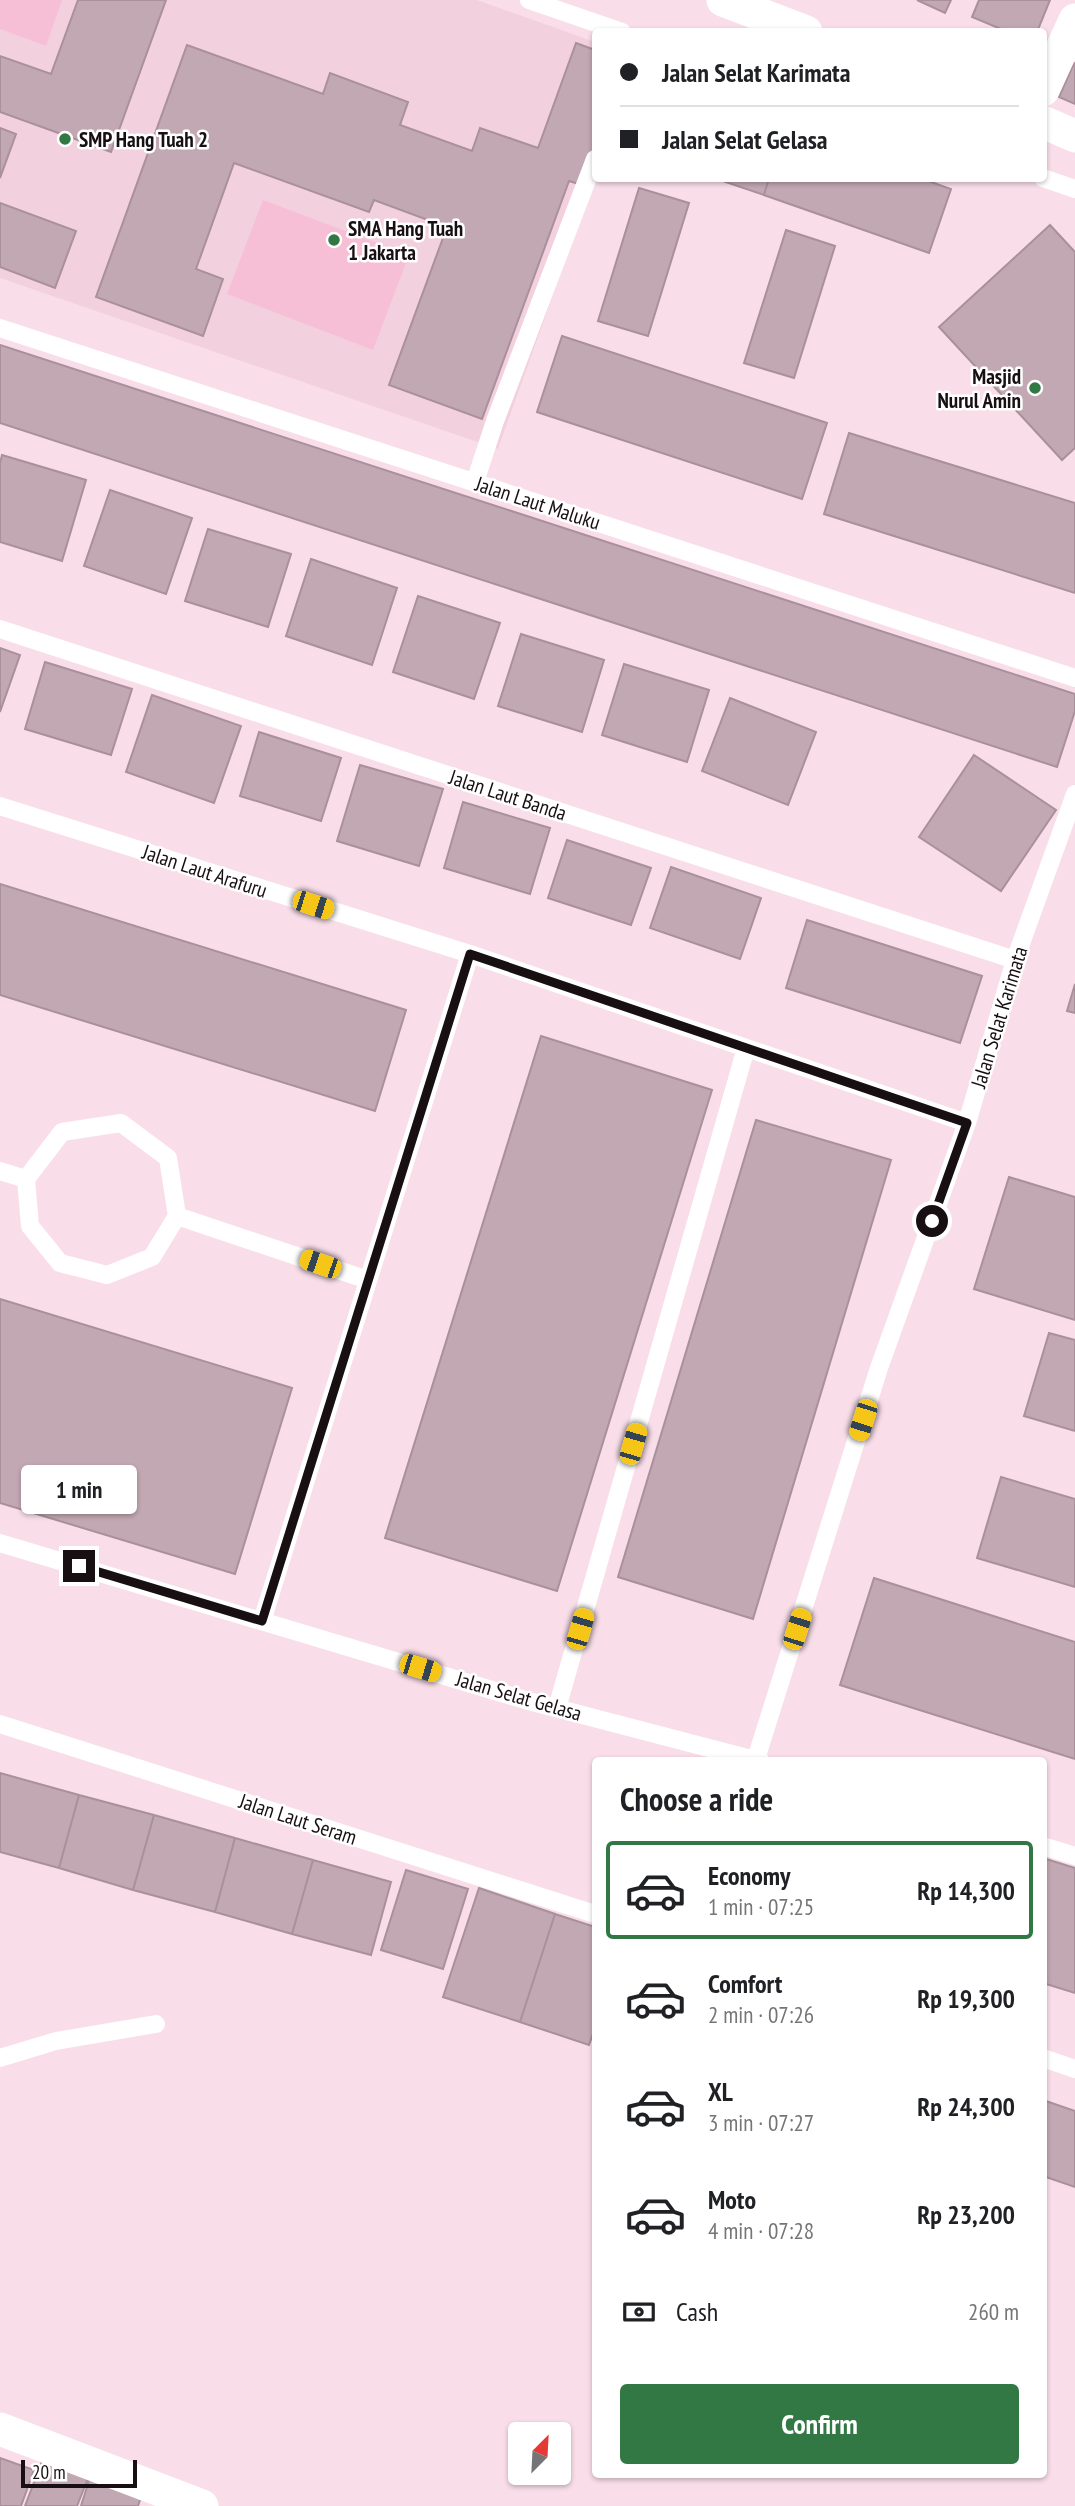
<!DOCTYPE html>
<html lang="en">
<head>
<meta charset="utf-8">
<style>
  body { margin:0; font-family:"PT Sans Narrow",sans-serif; background:#f2f2f2; color:#202124; height:100vh; display:flex; flex-direction:column; font-size:26px; white-space:nowrap }
  * { box-sizing:border-box; margin:0 }
  p { font-size:23px; color:#757577 }
  .icon { flex:none; width:38px; height:38px; fill:none; stroke:currentColor; stroke-width:2; stroke-linecap:round; stroke-linejoin:round }
  .map { position:relative; flex:1; overflow:hidden }
  .sheet { position:absolute; left:592px; top:1757px; width:455px; height:721px; display:flex; flex-direction:column; background:#fff; border-radius:7px; box-shadow:0 2px 5px #0004 }
  .sheet>* { flex:none }
  .banner { position:absolute; left:592px; top:28px; width:455px; height:154px; border-radius:7px; box-shadow:0 2px 5px #0004; display:grid; align-content:center; height:154px; padding:0 28px; background:#fff }
  .needle { width:46px; rotate:24deg }
  .buttons { position:absolute; left:508px; top:2422px; display:grid; gap:14px }
  .buttons a { display:grid; place-items:center; width:63px; height:63px; border-radius:7px; background:#fff; box-shadow:0 2px 5px #0004; font-size:35px }
  .scale { position:absolute; left:21px; bottom:18px; width:116px; box-sizing:border-box; padding-left:7px; border:4px solid #180f13; border-top:0; font-size:19px; line-height:24px; white-space:nowrap; color:#180f13; -webkit-text-stroke:5px #fff; paint-order:stroke }
  .end { position:absolute; width:32px; height:32px; margin:-16px; border:9px solid #180f13; background:#fff; box-shadow:0 0 0 4px #fff }
  .from { border-radius:50% }
  .bubble { position:absolute; height:49px; border-radius:7px; background:#fff; box-shadow:0 2px 5px #0004; font-size:23px; font-weight:800; line-height:49px; text-align:center }
  .car { position:absolute; width:21px; height:42px; margin:-21px -10px; border-radius:9px; box-shadow:0 0 5px 2px #0007; background:linear-gradient(#f5c518 24%,#345 0 40%,#f5c518 0 76%,#345 0 86%,#f5c518 0) }
  .banner b { display:flex; align-items:center; gap:24px; height:66px; font-size:26px }
  .banner b+b { border-top:2px solid #e0e0e0 }
  .banner i { width:18px; height:18px; background:#202124 }
  ul { padding:0; list-style:none }
  li { display:flex; align-items:center; gap:21px; height:98px; margin:0 14px 10px; padding:0 14px; border:4px solid transparent; border-radius:7px }
  li div { flex:1 }
  li b { display:block; font-size:26px }
  li em { font-style:normal; font-weight:800 }
  li.current { border-color:#317844 }
  li>.icon { width:63px; height:63px; stroke-width:1.5 }
  h2 { padding:0 28px; font-size:32px; line-height:84px }
  .pay { display:flex; align-items:center; gap:18px; height:77px; padding:0 28px; font-size:26px }
  .pay p { margin-inline-start:auto }
  .cta { display:flex; gap:14px; margin-top:auto; padding:14px 28px }
  .cta a { flex:1; height:80px; border-radius:7px; background:#317844; color:#fff; font-size:28px; font-weight:800; line-height:80px; text-align:center }
  .map>svg:first-child { display:block }
  .built { fill:#f2d0dd }
  .green { fill:#f7bfd6 }
  .building { fill:#c2a8b2; stroke:#a9909a; stroke-width:2 }
  .lines { fill:none; stroke-linecap:round; stroke-linejoin:round }
  .service { stroke:#fff; stroke-width:18 }
  .minor { stroke:#fff; stroke-width:33 }
  .route { stroke:#180f13; stroke-width:9 }
  .poi-dot { fill:#317844; stroke:#fff; stroke-width:2.5 }
  .labels { text-anchor:middle; dominant-baseline:central; stroke-width:5; stroke-linejoin:round; paint-order:stroke }
  .poi-label { font-size:21px; font-weight:bold; fill:#180f13; stroke:#fff; text-anchor:start }
  .street-label { font-size:21px; fill:#180f13; stroke:#fff }
</style>
</head>
<body>
<div class="map">
<svg width="1075" height="2506" viewBox="0 0 1075 2506">
  <rect width="100%" height="100%" fill="#f9dee9"/>
  <path class="built" d="M0 0H477L595 42V177L498 449 0 278Z"/>
  <path class="green" d="M0 0H62L46 46 0 29Z
    M263 200 409 255 373 350 227 294Z"/>
  <path class="building" d="M78 0H166L111 152 0 112V56L51 74Z
    M917 0H951L945 13Z
    M979 0H1050L1037 32H1008L972 17Z
    M576 43 595 50V151L582 185 569 181 482 419 389 385 447 227 374 200 369 212 234 163 196 269 223 279 203 336 96 297 187 45 323 94 330 73 408 102 400 125 472 151 480 128 538 148Z
    M1074 63 1075 64V104L1059 97Z
    M0 128 16 134 0 178Z
    M714 178H769L764 195Z
    M769 178H920L951 189 929 253 764 195Z
    M639 188 689 203 648 336 598 321Z
    M0 203 76 231 55 288 0 267Z
    M1050 225 1075 252V448L1062 460 939 327Z
    M786 230 835 246 794 378 744 363Z
    M562 336 827 423 802 499 537 412Z
    M0 345 1075 694V711L1057 767 0 423Z
    M849 433 1075 503V593L824 514Z
    M2 455 86 480 62 561 0 542V463Z
    M110 490 192 518 166 594 84 566Z
    M208 529 291 554 268 627 185 601Z
    M311 559 397 588 372 665 286 636Z
    M418 596 500 623 474 699 393 672Z
    M521 634 604 660 582 732 498 706Z
    M0 648 20 655 0 712Z
    M45 662 132 689 111 755 25 729Z
    M624 664 709 690 687 762 602 735Z
    M152 695 241 726 214 803 126 772Z
    M730 698 816 732 788 805 702 771Z
    M259 732 341 758 321 821 240 796Z
    M974 755 1056 810 1001 891 919 837Z
    M360 765 443 789 419 866 337 841Z
    M463 802 550 828 530 894 444 868Z
    M567 840 651 868 631 925 548 898Z
    M671 867 761 898 740 959 650 928Z
    M0 884 406 1010 375 1111 0 995Z
    M807 920 982 976 960 1043 786 988Z
    M1075 984V1013L1067 1011Z
    M541 1036 712 1090 557 1591 385 1538Z
    M756 1120 891 1160 753 1619 618 1577Z
    M1009 1177 1075 1197V1320L974 1289Z
    M0 1299 292 1388 235 1574 0 1503Z
    M1049 1333 1075 1340V1431L1024 1416Z
    M1001 1477 1075 1499V1587L977 1558Z
    M874 1578 1075 1642V1759L840 1685Z
    M0 1773 79 1795 59 1868 0 1852Z
    M79 1795 154 1815 133 1890 59 1868Z
    M154 1815 235 1838 215 1912 133 1890Z
    M235 1838 313 1860 292 1934 215 1912Z
    M1043 1858 1075 1868V1993L1043 1983Z
    M313 1860 391 1882 371 1955 292 1934Z
    M406 1870 468 1889 443 1969 381 1950Z
    M479 1888 555 1914 520 2022 443 1997Z
    M555 1914 595 1927V2028L589 2045 520 2022Z
    M1043 2100 1075 2111V2187L1043 2176Z
    M44 2456 90 2473 77 2506H25Z
    M0 2458 34 2470 21 2506H0Z
    M91 2474 143 2491 138 2506H81Z"/>
  <g class="lines">
    <path class="service" d="M529 0 622 32
      M1043 178 1075 189
      M0 328 1075 678
      M475 482 495 421 595 159
      M0 629 1015 960
      M0 806 470 954 967 1123
      M121 1123 168 1158 177 1216 152 1257 107 1275 60 1263 30 1226 26 1179 62 1132Z
      M0 1171 26 1179
      M177 1216 368 1280
      M0 1543 525 1700 755 1760
      M262 1621 470 954
      M557 1708 746 1048
      M0 1724 595 1914
      M760 1760 756 1759 879 1368 967 1123 1015 960 1075 794
      M1043 1846 1075 1856
      M0 2058 56 2041 156 2024
      M1043 2058 1075 2069"/>
    <path class="minor" d="M723 0 806 32
      M1043 90 1075 20
      M1043 122 1075 136
      M0 2429 202 2506"/>
  </g>
  <g class="lines">
    <path class="route" d="M79 1566 262 1621 470 954 967 1123 932 1221"/>
  </g>
  <g class="poi-dot">
    <circle cx="65" cy="139" r="7"/>
    <circle cx="334" cy="240" r="7"/>
    <circle cx="1035" cy="388" r="7"/>
  </g>
  <g class="labels">
    <g class="poi-label">
      <text x="79" y="139">SMP Hang Tuah 2</text>
      <text x="348" y="228">SMA Hang Tuah<tspan x="348" dy="24">1 Jakarta</tspan></text>
      <text x="1021" y="376" text-anchor="end">Masjid<tspan x="1021" dy="24">Nurul Amin</tspan></text>
    </g>
    <g class="street-label">
      <text transform="translate(538 503) rotate(18)">Jalan Laut Maluku</text>
      <text transform="translate(508 795) rotate(18)">Jalan Laut Banda</text>
      <text transform="translate(205 871) rotate(18)">Jalan Laut Arafuru</text>
      <text transform="translate(999 1017) rotate(-73)">Jalan Selat Karimata</text>
      <text transform="translate(519 1696) rotate(16)">Jalan Selat Gelasa</text>
      <text transform="translate(298 1819) rotate(18)">Jalan Laut Seram</text>
    </g>
  </g>
</svg>
<div class="buttons">
<a><svg class="needle" viewBox="-14 -14 28 28"><path d="M0-13l5 13h-10z" fill="#e53935"/><path d="M0 13l5-13h-10z" fill="#757577"/></svg></a>
</div>
<div class="scale">20 m</div>
<i class="end from" style="left:932px;top:1221px"></i>
<i class="end" style="left:79px;top:1566px"></i>
<div class="bubble" style="left:21px;top:1465px;width:116px">1 min</div>
<i class="car" style="left:313px;top:905px;rotate:108deg"></i>
<i class="car" style="left:320px;top:1264px;rotate:289deg"></i>
<i class="car" style="left:863px;top:1420px;rotate:198deg"></i>
<i class="car" style="left:633px;top:1444px;rotate:16deg"></i>
<i class="car" style="left:580px;top:1629px;rotate:16deg"></i>
<i class="car" style="left:797px;top:1629px;rotate:18deg"></i>
<i class="car" style="left:420px;top:1668px;rotate:107deg"></i>
<div class="banner">
<b><i class="from"></i>Jalan Selat Karimata</b>
<b><i></i>Jalan Selat Gelasa</b>
</div>
<section class="sheet">
<h2>Choose a ride</h2>
<ul>
<li class="current"><svg class="icon" aria-label="car" viewBox="0 0 24 24"><path d="M5 17H2v-5l4-1 3-4h7l3 4 3 1v5h-3M9 17h6M6 11h13"/><circle cx="7" cy="17" r="2"/><circle cx="17" cy="17" r="2"/></svg><div><b>Economy</b><p>1 min · 07:25</p></div><em>Rp 14,300</em></li>
<li><svg class="icon" aria-label="car" viewBox="0 0 24 24"><path d="M5 17H2v-5l4-1 3-4h7l3 4 3 1v5h-3M9 17h6M6 11h13"/><circle cx="7" cy="17" r="2"/><circle cx="17" cy="17" r="2"/></svg><div><b>Comfort</b><p>2 min · 07:26</p></div><em>Rp 19,300</em></li>
<li><svg class="icon" aria-label="car" viewBox="0 0 24 24"><path d="M5 17H2v-5l4-1 3-4h7l3 4 3 1v5h-3M9 17h6M6 11h13"/><circle cx="7" cy="17" r="2"/><circle cx="17" cy="17" r="2"/></svg><div><b>XL</b><p>3 min · 07:27</p></div><em>Rp 24,300</em></li>
<li><svg class="icon" aria-label="car" viewBox="0 0 24 24"><path d="M5 17H2v-5l4-1 3-4h7l3 4 3 1v5h-3M9 17h6M6 11h13"/><circle cx="7" cy="17" r="2"/><circle cx="17" cy="17" r="2"/></svg><div><b>Moto</b><p>4 min · 07:28</p></div><em>Rp 23,200</em></li>
</ul>
<div class="pay"><svg class="icon" aria-label="cash" viewBox="0 0 24 24"><path d="M3 7h18v10H3z"/><circle cx="12" cy="12" r="2"/></svg>Cash<p>260 m</p></div>
<div class="cta"><a>Confirm</a></div>
</section>
</div>
</body>
</html>
